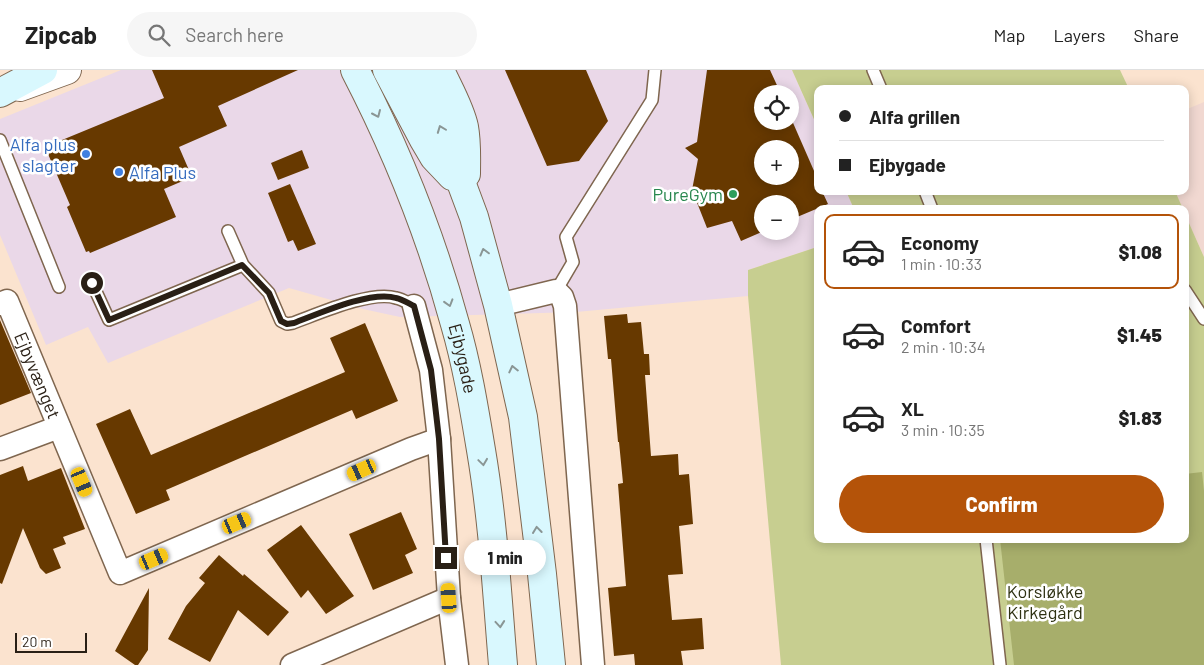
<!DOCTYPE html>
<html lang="en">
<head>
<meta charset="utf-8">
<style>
  body { margin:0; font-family:Barlow,sans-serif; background:#f6f6f6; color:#222; height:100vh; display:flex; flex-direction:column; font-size:19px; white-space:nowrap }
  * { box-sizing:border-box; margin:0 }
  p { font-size:16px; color:#767676 }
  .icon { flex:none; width:28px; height:28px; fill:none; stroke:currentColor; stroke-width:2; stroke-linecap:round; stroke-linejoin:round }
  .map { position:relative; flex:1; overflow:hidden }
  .drawer { position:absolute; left:814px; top:135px; width:375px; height:338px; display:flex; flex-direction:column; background:#fff; border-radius:10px; box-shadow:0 2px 12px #0003 }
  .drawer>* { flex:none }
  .banner { position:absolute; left:814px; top:15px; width:375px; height:110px; border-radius:10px; box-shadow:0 2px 12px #0003; display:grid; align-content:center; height:110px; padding:0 25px; background:#fff }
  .controls { position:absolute; left:754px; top:15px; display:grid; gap:10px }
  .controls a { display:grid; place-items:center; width:45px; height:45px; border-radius:50%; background:#fff; box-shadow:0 2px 12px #0003; font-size:25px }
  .scale { position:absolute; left:15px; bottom:12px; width:72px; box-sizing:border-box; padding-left:5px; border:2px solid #291f15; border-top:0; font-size:14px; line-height:18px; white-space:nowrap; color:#291f15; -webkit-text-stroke:4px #fff; paint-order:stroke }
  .end { position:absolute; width:22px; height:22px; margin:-11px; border:6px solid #291f15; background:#fff; box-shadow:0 0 0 2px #fff }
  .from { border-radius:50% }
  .bubble { position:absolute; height:35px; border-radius:18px; background:#fff; box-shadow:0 2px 12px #0003; font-size:16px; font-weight:800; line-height:35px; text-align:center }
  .car { position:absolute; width:15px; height:30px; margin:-15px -8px; border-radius:6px; box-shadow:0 0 4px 1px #0007; background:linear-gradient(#f5c518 24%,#345 0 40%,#f5c518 0 76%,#345 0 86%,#f5c518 0) }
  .banner b { display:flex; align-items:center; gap:18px; height:48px; font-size:19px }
  .banner b+b { border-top:1px solid #e0e0e0 }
  .banner i { width:12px; height:12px; background:#222 }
  ul { padding:9px 0 0; list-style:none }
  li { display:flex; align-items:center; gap:15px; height:75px; margin:0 10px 8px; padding:0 15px; border:2px solid transparent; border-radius:10px }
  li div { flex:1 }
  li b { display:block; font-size:19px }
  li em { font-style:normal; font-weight:800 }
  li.active { border-color:#b45309 }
  li>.icon { width:45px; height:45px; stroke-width:1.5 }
  .cta { display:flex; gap:10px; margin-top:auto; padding:10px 25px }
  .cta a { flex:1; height:58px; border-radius:30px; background:#b45309; color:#fff; font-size:20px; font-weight:800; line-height:58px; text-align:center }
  header { display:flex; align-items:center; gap:30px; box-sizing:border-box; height:70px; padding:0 25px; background:#fff; border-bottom:1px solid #e0e0e0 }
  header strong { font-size:24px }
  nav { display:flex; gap:28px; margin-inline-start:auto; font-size:18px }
  .search { width:350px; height:45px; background:#f6f6f6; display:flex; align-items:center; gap:12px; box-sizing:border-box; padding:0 18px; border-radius:28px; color:#767676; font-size:19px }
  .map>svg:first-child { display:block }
  .commercial { fill:#ead8e8; fill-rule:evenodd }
  .education { fill:#f1d8d1 }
  .green { fill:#c7ce90 }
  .forest { fill:#a7ae6b }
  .building { fill:#673900; fill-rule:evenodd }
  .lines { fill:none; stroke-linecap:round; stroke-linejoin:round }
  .service-casing { stroke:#7f664f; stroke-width:14 }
  .minor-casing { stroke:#7f664f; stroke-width:25 }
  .tertiary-casing { stroke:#7f664f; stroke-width:30 }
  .secondary-casing { stroke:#7f664f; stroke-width:30 }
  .service { stroke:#fff; stroke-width:11 }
  .minor { stroke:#fff; stroke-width:22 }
  .tertiary { stroke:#fff; stroke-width:28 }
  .secondary { stroke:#d9f8fe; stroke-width:28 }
  .oneway { stroke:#8a9695 }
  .route { stroke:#291f15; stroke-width:6 }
  .shop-dot { fill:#3f7fe0; stroke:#fff; stroke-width:2 }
  .leisure-dot { fill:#2e9e5b; stroke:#fff; stroke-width:2 }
  .labels { text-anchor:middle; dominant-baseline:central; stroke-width:5; stroke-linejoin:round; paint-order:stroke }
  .shop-label { font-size:18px; fill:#366cbe; stroke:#fff; text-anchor:end }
  .leisure-label { font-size:18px; fill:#27864d; stroke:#fff; text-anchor:end }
  .street-label { font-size:18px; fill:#291f15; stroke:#fff }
  .park-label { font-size:18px; fill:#2e3112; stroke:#fff }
</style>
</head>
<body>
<header>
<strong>Zipcab</strong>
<div class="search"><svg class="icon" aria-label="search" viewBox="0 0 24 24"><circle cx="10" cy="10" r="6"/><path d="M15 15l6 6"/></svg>Search here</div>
<nav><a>Map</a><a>Layers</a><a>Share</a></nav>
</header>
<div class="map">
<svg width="1204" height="595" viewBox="0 0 1204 595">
  <rect width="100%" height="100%" fill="#fbe3cf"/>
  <path class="commercial" d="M121 0H792L817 56 818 121H846L854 139H818L817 177 748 200V226L576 242 400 247 363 239 289 218 108 293 88 257 46 275 0 165V49ZM762 24H790V51H762ZM762 79H790V106H762ZM762 134H790V161H762Z"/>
  <path class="education" d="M1204 32V187L1185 144V139H1183L1175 121H1185V40Z"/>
  <path class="green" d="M792 0H1120L1129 19H818L817 56Z
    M846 121H1175L1183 139H854Z
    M1185 144 1204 187V595H781L748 226V200L817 177 818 469H1185Z"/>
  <path class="forest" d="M1202 402 1204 421V595H1014L1000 469H1185V404Z"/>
  <path class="building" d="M152 0H298L218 36 227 56 179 77 192 107 164 119 176 147 90 183 89 181 86 182 67 137 70 135 45 77 164 28Z
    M505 0H586L608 51 579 91 547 96Z
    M707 0H770L781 24H762V51H790V46L818 110V121H822L828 134 790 150V134H762V161H764L741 171 732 151 707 158 692 120 698 89 685 78 697 72ZM762 79H790V106H762Z
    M302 80 309 98 278 110 271 93Z
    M290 114 316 174 298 181 293 170 288 172 268 123Z
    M627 244 628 253 641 252 644 284H649L650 305H645L651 386 678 384 679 405 689 404 693 454 679 456 683 504 668 505 672 550 702 548 704 579 681 581 683 595H635L634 584 614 586 608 518 626 516 618 414 623 413 619 372H618L611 289H608L604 246Z
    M0 250 31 323 0 335Z
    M365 253 398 331 356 349 352 340 166 420 170 430 136 444 96 354 130 339 151 385 345 302 330 268Z
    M23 396 28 411 61 398 85 459 63 467 66 474 53 479 61 498 46 504 40 498 23 458 2 514 0 513V405Z
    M401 442 417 479 405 485 413 503 373 520 349 464Z
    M301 455 354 526 326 544 308 520 301 528 267 480Z
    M219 485 243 506 244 504 289 542 268 566 238 540 210 592 168 569 186 536 205 513 199 508Z
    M149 518 148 580 138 595H135L115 581Z"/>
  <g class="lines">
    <defs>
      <path id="service" d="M873 0 881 19
        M0 70 59 217
        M925 121 932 139
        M243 195 269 223 281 251 287 254 293 253C318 244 371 220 396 228 402 229 408 233 414 236
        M92 213 109 250 243 195 228 161
        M1185 220 1204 249
        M556 221 573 192 566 167 652 30 655 0
        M986 469 1000 595"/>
      <g id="minor">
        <path id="s1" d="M0 234 7 231 120 503 411 379 439 369"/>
        <path d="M498 235 556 221 562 227 565 236 593 595"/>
        <path d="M414 236 431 300 439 369 449 528 457 595"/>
        <path d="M0 379 59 357"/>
        <path d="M292 595 449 528"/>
      </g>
      <path id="tertiary" d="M20 17 67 0"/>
      <g id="secondary">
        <path id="s2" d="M355 0C397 81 431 166 455 254 467 295 474 338 481 380 493 451 497 523 503 595"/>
        <path d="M387 0 424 70 434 87 452 106"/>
        <path d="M415 0 433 37 474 147 498 235 523 347 542 504 551 595"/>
        <path d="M440 0C448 18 460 38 464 57 467 73 466 88 466 104"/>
        <path d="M0 23 43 0"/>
      </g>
    </defs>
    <use href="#service" class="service-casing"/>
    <use href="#minor" class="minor-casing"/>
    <use href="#tertiary" class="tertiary-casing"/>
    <use href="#secondary" class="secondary-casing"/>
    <use href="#service" class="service"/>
    <use href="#minor" class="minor"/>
    <use href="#tertiary" class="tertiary"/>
    <use href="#secondary" class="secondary"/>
  </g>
  <defs><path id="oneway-chevron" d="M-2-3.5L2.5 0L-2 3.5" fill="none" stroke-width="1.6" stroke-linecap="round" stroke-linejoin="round" transform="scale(1.25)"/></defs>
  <g class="oneway">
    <use href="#oneway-chevron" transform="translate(377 44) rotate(66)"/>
    <use href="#oneway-chevron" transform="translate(441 59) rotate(-111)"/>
    <use href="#oneway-chevron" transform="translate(484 182) rotate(-105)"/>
    <use href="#oneway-chevron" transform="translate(449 233) rotate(73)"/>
    <use href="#oneway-chevron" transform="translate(513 299) rotate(-103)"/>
    <use href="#oneway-chevron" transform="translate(483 392) rotate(82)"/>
    <use href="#oneway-chevron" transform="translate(537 460) rotate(-97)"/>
    <use href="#oneway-chevron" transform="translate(500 554) rotate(85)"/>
  </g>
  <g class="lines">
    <path class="route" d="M92 213 109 250 242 195 269 223 281 251 287 254 294 253C318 244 371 220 396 228 402 229 408 233 414 236L431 300 439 369 446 488"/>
  </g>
  <g class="shop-dot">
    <circle cx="86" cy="84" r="5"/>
    <circle cx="119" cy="102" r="5"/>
  </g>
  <circle class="leisure-dot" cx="733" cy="124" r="5"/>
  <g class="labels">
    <g class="shop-label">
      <text x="76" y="74">Alfa plus<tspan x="76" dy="21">slagter</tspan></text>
      <text x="129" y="102" text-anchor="start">Alfa Plus</text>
    </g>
    <g class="leisure-label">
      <text x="723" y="124">PureGym</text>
    </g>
    <g class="street-label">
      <text stroke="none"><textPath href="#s2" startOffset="309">Ejbygade</textPath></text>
      <text stroke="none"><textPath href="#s1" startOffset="88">Ejbyvænget</textPath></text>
    </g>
    <g class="park-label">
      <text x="1045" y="521">Korsløkke<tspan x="1045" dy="21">Kirkegård</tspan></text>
    </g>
  </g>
</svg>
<div class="controls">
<a><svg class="icon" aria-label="locate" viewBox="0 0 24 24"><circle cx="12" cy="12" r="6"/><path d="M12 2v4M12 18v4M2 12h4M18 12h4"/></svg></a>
<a>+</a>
<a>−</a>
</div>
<div class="scale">20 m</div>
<i class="end from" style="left:92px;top:213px"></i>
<i class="end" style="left:446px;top:488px"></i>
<div class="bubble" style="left:464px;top:470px;width:82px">1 min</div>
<i class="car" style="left:362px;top:400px;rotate:246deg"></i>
<i class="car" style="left:82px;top:412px;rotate:157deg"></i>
<i class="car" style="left:237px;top:453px;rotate:67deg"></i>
<i class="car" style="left:154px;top:489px;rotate:67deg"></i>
<i class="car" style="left:449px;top:528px;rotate:356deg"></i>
<div class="banner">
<b><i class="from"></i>Alfa grillen</b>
<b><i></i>Ejbygade</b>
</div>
<section class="drawer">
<ul>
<li class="active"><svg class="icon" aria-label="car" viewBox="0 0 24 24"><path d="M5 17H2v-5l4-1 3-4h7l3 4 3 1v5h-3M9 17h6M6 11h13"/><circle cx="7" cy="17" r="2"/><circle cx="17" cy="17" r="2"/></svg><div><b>Economy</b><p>1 min · 10:33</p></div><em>$1.08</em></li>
<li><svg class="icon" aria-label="car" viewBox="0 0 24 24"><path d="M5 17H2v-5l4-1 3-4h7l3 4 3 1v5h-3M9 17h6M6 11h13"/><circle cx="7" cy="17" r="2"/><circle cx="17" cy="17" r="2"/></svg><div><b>Comfort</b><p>2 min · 10:34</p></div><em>$1.45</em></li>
<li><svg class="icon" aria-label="car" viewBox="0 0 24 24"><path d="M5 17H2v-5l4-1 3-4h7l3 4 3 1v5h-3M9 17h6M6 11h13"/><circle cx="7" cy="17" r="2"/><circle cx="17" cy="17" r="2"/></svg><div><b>XL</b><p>3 min · 10:35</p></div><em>$1.83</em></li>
</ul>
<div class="cta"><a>Confirm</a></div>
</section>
</div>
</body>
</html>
